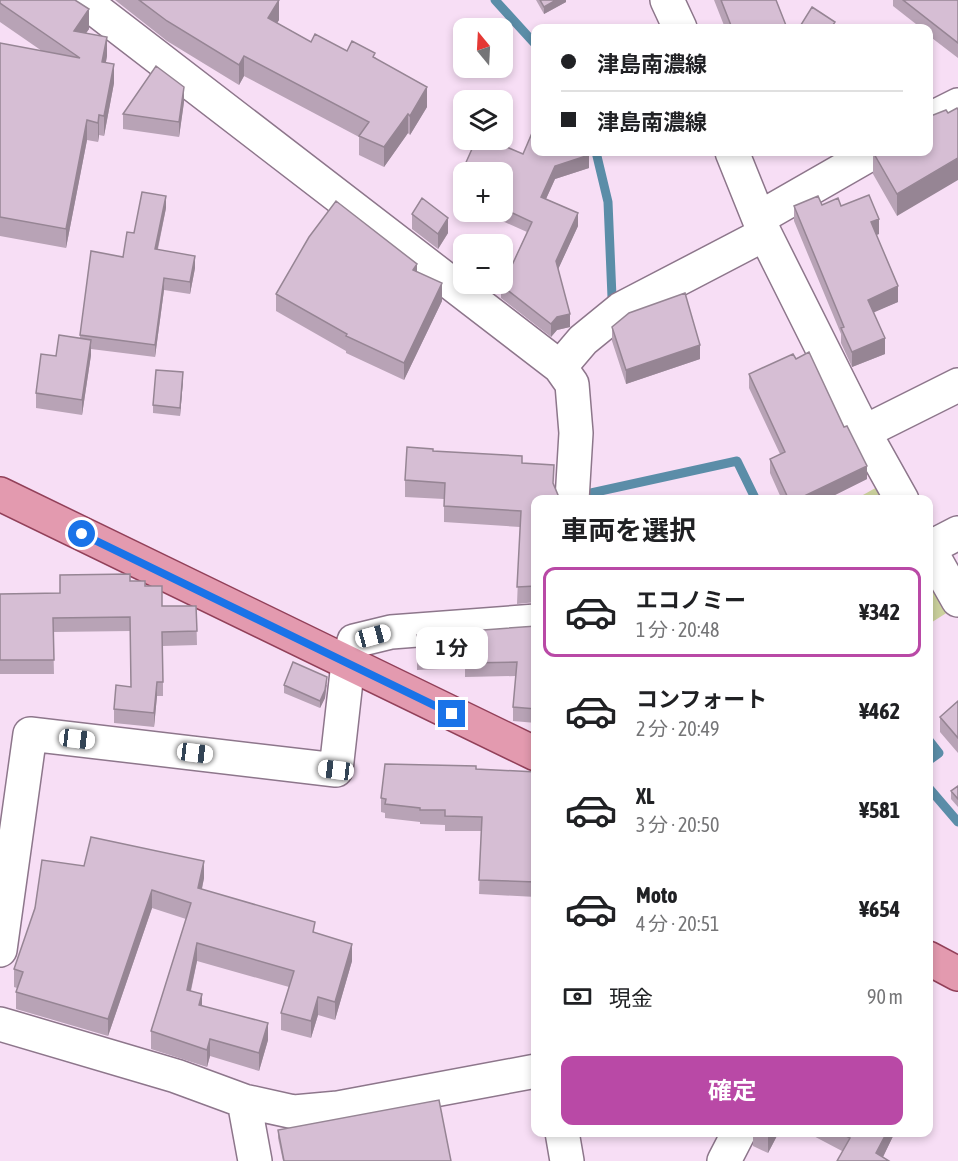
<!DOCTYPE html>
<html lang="ja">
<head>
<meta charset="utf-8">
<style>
  body { margin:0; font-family:"Asap Condensed","Noto Sans JP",sans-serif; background:#f6f6f6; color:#202124; height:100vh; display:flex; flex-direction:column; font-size:22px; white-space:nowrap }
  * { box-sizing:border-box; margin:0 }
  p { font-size:20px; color:#757577 }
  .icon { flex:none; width:33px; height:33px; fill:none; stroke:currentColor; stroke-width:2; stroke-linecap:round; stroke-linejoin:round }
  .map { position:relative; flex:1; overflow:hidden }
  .drawer { position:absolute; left:531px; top:495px; width:402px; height:642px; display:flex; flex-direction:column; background:#fff; border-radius:12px; box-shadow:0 3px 9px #0003 }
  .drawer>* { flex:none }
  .guide { position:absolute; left:531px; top:24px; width:402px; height:132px; border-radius:12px; box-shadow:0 3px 9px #0003; display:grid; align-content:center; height:132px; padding:0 30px; background:#fff }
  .needle { width:39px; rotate:342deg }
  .tools { position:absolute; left:453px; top:18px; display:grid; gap:12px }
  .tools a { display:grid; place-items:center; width:60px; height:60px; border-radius:12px; background:#fff; box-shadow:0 3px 9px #0003; font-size:30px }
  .end { position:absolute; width:27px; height:27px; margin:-14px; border:8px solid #1a73e8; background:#fff; box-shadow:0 0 0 3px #fff }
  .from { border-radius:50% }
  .bubble { position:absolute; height:42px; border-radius:12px; background:#fff; box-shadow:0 3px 9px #0003; font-size:20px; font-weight:700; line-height:42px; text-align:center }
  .car { position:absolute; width:18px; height:36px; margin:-18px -9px; border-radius:8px; box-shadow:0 0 4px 2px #0007; background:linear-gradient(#fff 24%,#345 0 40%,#fff 0 76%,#345 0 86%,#fff 0) }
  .guide b { display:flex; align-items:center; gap:21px; height:57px; font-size:22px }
  .guide b+b { border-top:2px solid #e0e0e0 }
  .guide i { width:15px; height:15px; background:#202124 }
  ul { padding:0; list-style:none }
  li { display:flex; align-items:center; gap:18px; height:90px; margin:0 12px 9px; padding:0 18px; border:3px solid transparent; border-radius:12px }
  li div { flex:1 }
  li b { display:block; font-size:22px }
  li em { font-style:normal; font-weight:700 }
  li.on { border-color:#b949a6 }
  li>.icon { width:54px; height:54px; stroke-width:1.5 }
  h2 { padding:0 30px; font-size:27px; line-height:72px }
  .pay { display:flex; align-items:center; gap:15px; height:66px; padding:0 30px; font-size:22px }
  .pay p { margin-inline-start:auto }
  .button { display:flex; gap:12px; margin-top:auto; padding:12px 30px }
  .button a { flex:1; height:69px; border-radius:12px; background:#b949a6; color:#fff; font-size:24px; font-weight:700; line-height:69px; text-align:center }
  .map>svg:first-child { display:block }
  .green { fill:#cbd19d }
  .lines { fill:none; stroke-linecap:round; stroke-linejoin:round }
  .stream { stroke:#5b8da8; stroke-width:9 }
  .minor-casing { stroke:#8d768b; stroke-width:36 }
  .major-casing { stroke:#924059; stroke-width:36 }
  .minor { stroke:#fff; stroke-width:33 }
  .major { stroke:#e39aaf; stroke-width:33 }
  .wall { fill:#b8a3b6 }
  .shaded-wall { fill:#968594 }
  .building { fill:#d6bed4; stroke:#968594; stroke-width:1.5 }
  .route { stroke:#1a73e8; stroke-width:8 }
</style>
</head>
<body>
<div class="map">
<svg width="958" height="1161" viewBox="0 0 958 1161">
  <rect width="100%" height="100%" fill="#f7def5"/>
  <path class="green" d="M879 486 887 500H854Z
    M928 576 948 612 929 624H928Z"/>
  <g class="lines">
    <path class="stream" d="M495 0 536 45
      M596 152 608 202 612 297
      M591 493 737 461 756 500
      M928 739 939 753 928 761
      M928 787 958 822"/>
    <defs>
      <path id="minor" d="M83 0 560 367 572 384 576 433 572 500
        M667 0 680 28
        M928 120 958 105
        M732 152 765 234 864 432 902 500
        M759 218 874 152
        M560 367 583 340 621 309 765 234
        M864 432 958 385
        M928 547 958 600
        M929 548 958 533
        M0 950 30 734 336 770 348 663 354 641 391 632 536 621
        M0 1024 176 1076 244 1101 294 1112 338 1108 536 1071
        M244 1101 255 1161
        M562 1132 567 1161
        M724 1161 739 1132"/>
      <path id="major" d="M0 494 536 754
        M928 958 958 974"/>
    </defs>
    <use href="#minor" class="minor-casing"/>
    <use href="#major" class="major-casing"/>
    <use href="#minor" class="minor"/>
    <use href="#major" class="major"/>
  </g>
  <path class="wall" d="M0 0 89 29 86 33 107 56 106 62 114 83 104 136 99 135 98 142 87 140 66 248 0 236V43L42 51 0 22Z
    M115 0H278L279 20 277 23 311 42 375 57 427 107 410 135 408 133 384 167 359 155V137L244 76 239 85 167 41Z
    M536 0H566V2L544 14Z
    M714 0H776L787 28H725Z
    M893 0H958V58L928 35V28H921L893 6Z
    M184 102 179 137 123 129V114Z
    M535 126 536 152H588L589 155V168L555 179 546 199 578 213V226L558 269 570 314V327L557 330 551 337 501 298V285L506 278 527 232 482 212H502V172H464V203L455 200V187L476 140H490L523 154Z
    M873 152H928L897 216 873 174Z
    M822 205 841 206 879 234 876 235 898 302 873 312 885 354 852 367 841 343V334L794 221V206Z
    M166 208 158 249 195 268 190 294 164 290 155 357 91 349V355L82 415 36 408V393L56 356 80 338V335L123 257 134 233Z
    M412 214 448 233 438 249 412 229Z
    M417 272 442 301 404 380 346 353V351L276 311V294Z
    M612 327 700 359 626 384 612 341Z
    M749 374 867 479 825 500H782L770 473V459L780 454 749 388Z
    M183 380 180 416 153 413V405Z
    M433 451 522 463 536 500V602L517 604 520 527 444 522V499L405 497V480Z
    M130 581 145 586 162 606H196L197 645 163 646V696H157L154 727 114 723V709L131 687 130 631 53 632 54 674H0V594L60 593Z
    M536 626V723L513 721V707L516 676 465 677V668L417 670V635Z
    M284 685H327L325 698 320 708 284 693Z
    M958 701V753L940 732V717Z
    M476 769 536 772V897L479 894 481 831H445V825L420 824V822L385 818V813L381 812V798Z
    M958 786V807L951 799V791Z
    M84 866 204 878 202 889 315 933 352 961 335 1020 318 1015 311 1038 281 1030V1013L289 987 197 961 191 991 202 1006 268 1040 259 1071 210 1056 207 1067 151 1049V1031L186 919 152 908 108 1036 16 1009V992L17 988 14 987V969Z
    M278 1130 451 1161H283L278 1138Z
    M753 1132H779L768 1153 753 1146Z
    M806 1132H895L883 1157 842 1151Z"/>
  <path class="shaded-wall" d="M279 0V20L268 38V18Z
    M556 0H566V2L544 14V7Z
    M89 9V29L74 50V31Z
    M107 37V56L102 81V62Z
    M244 56V76L239 85V65Z
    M114 64V83L104 136V116Z
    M184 87V102L179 137V122Z
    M427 87V107L410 135V116Z
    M408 114V133L384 167V147Z
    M99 115V135L98 142V123Z
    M87 120V140L66 248V229Z
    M589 155V168L555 179 541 210V197L555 166Z
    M958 158V180L897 216V194Z
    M166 196V208L155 261V249Z
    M578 213V226L556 274V261Z
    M448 218V233L438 249V234Z
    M879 219V234L871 237V222Z
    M195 256V268L190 294V282Z
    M417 264V281L413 270Z
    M164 278V290L155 357V345Z
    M442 283V301L404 380V363Z
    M898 286V302L868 315V300Z
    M570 314V327L557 330 551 337V324L557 317Z
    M885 338V354L852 367V352Z
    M91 340V355L82 415V400Z
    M700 345V359L626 384V370Z
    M183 372V380L180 416V408Z
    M867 466V479L825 500H796Z
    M327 677 325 698 320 708V701Z
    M157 682V696L154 727V713Z
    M204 861V878L198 906V888Z
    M152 890V908L108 1036V1019Z
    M197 943V961L187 1007V990Z
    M352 944V961L335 1020V1002Z
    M202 994V1012L199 1005Z
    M318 997V1015L311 1038V1021Z
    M268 1023V1040L259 1071V1053Z
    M210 1039V1056L207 1067V1050Z
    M770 1132H779L768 1153V1136Z
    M887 1132H895L881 1161 876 1153Z"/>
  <path class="building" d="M0 0H75L89 9 74 31 107 37 102 62 114 64 104 116 99 115 98 123 87 120 66 229 0 217V43L80 58 0 3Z
    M139 0H279L268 18 311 42 315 34 347 51 352 41 375 53 373 57 427 87 410 116 408 114 384 147 359 136 369 122 244 56 239 65 167 21Z
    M540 0H556L544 7Z
    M721 0H776L787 28H732Z
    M903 0H958V43Z
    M812 7 835 22 831 28H799Z
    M156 66 184 87 179 122 123 114Z
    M957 108 958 110V158L897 194 873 152H928V117L946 110 948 113Z
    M535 126 536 152H588L589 155 555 166 541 197 578 213 556 261 570 314 557 317 551 324 501 285 506 278 532 222 502 208V172H464V190L455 187 476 140H490L523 154Z
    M142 192 166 196 155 249 195 256 190 282 164 278 155 345 80 335 91 251 123 257 127 232 134 233Z
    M869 195 879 219 871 222 898 286 868 300 885 338 852 352 841 328 844 327 794 206 818 196 822 205 838 198 841 206Z
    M422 198 448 218 438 234 412 214Z
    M336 201 417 264 413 270 442 283 404 363 346 336 347 334 276 294 309 237Z
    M685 293 700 345 626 370 612 327 629 313Z
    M59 335 91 340 82 400 36 393 41 354 56 356Z
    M809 352 844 427 847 426 867 466 796 500H789L770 459 785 452 749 374 793 354 796 359Z
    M156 370 183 372 180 408 153 405Z
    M407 447 433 449V451L522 456V463L554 465 553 483 558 495V500H536V586L517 587 521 511 444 506 445 483 405 480Z
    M130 574V581H145V586H162V606H196L197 631 162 632 163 682H157L154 713 114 709 116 685 131 687 130 617 53 618 54 660H0V594L60 593V575Z
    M536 626V709L513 707 517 662 465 663V654L417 655V635Z
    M293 662 327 677 325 690 320 701 284 685Z
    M958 701V738L940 717Z
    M385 764 476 766V769L536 772V882L479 880 482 817 445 816V810H420V808L385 804 386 799 381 798Z
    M958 786V799L951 791Z
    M91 837 204 861 198 888 315 922 313 932 352 944 335 1002 318 997 311 1021 281 1013 294 971 197 943 187 990 202 994 199 1005 268 1023 259 1053 210 1039 207 1050 151 1031 191 903 152 890 108 1019 16 992 23 972 14 969 35 908 42 860 84 866Z
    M439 1100 451 1161H284L278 1130Z
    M760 1132H770L768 1136Z
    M839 1132H887L876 1153 889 1161H837L850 1138Z"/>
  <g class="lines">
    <path class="route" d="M82 534 452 714"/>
  </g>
</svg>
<div class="tools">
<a><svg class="needle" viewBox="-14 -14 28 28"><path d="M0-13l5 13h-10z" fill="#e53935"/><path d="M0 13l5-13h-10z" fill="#757577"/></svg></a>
<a><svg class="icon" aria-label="layers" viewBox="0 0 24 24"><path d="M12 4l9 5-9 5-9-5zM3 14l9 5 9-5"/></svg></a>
<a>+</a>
<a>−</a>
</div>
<i class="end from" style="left:82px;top:534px"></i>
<i class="end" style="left:452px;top:714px"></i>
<div class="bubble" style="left:416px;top:627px;width:72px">1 分</div>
<i class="car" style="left:373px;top:636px;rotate:75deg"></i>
<i class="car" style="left:77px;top:739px;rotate:97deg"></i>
<i class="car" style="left:195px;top:753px;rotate:97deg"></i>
<i class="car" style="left:336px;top:770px;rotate:277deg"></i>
<div class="guide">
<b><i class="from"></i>津島南濃線</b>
<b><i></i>津島南濃線</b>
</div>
<section class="drawer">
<h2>車両を選択</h2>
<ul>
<li class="on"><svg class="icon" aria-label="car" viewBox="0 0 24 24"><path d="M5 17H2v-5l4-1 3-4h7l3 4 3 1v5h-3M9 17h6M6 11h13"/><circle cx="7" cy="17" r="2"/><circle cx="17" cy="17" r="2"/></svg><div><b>エコノミー</b><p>1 分 · 20:48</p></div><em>¥342</em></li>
<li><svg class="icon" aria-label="car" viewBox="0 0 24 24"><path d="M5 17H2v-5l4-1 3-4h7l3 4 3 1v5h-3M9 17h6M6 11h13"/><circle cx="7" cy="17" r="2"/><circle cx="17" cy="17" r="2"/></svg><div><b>コンフォート</b><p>2 分 · 20:49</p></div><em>¥462</em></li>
<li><svg class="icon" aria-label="car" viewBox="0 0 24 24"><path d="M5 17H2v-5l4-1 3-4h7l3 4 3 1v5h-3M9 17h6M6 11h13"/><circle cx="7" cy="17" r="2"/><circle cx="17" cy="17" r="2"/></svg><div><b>XL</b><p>3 分 · 20:50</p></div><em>¥581</em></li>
<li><svg class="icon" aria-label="car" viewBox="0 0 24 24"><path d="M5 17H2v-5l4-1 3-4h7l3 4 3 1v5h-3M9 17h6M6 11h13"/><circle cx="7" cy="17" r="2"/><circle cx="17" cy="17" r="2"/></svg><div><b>Moto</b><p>4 分 · 20:51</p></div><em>¥654</em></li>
</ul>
<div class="pay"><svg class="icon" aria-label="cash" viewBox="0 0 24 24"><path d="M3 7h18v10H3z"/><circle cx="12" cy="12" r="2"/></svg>現金<p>90 m</p></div>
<div class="button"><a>確定</a></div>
</section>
</div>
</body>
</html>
